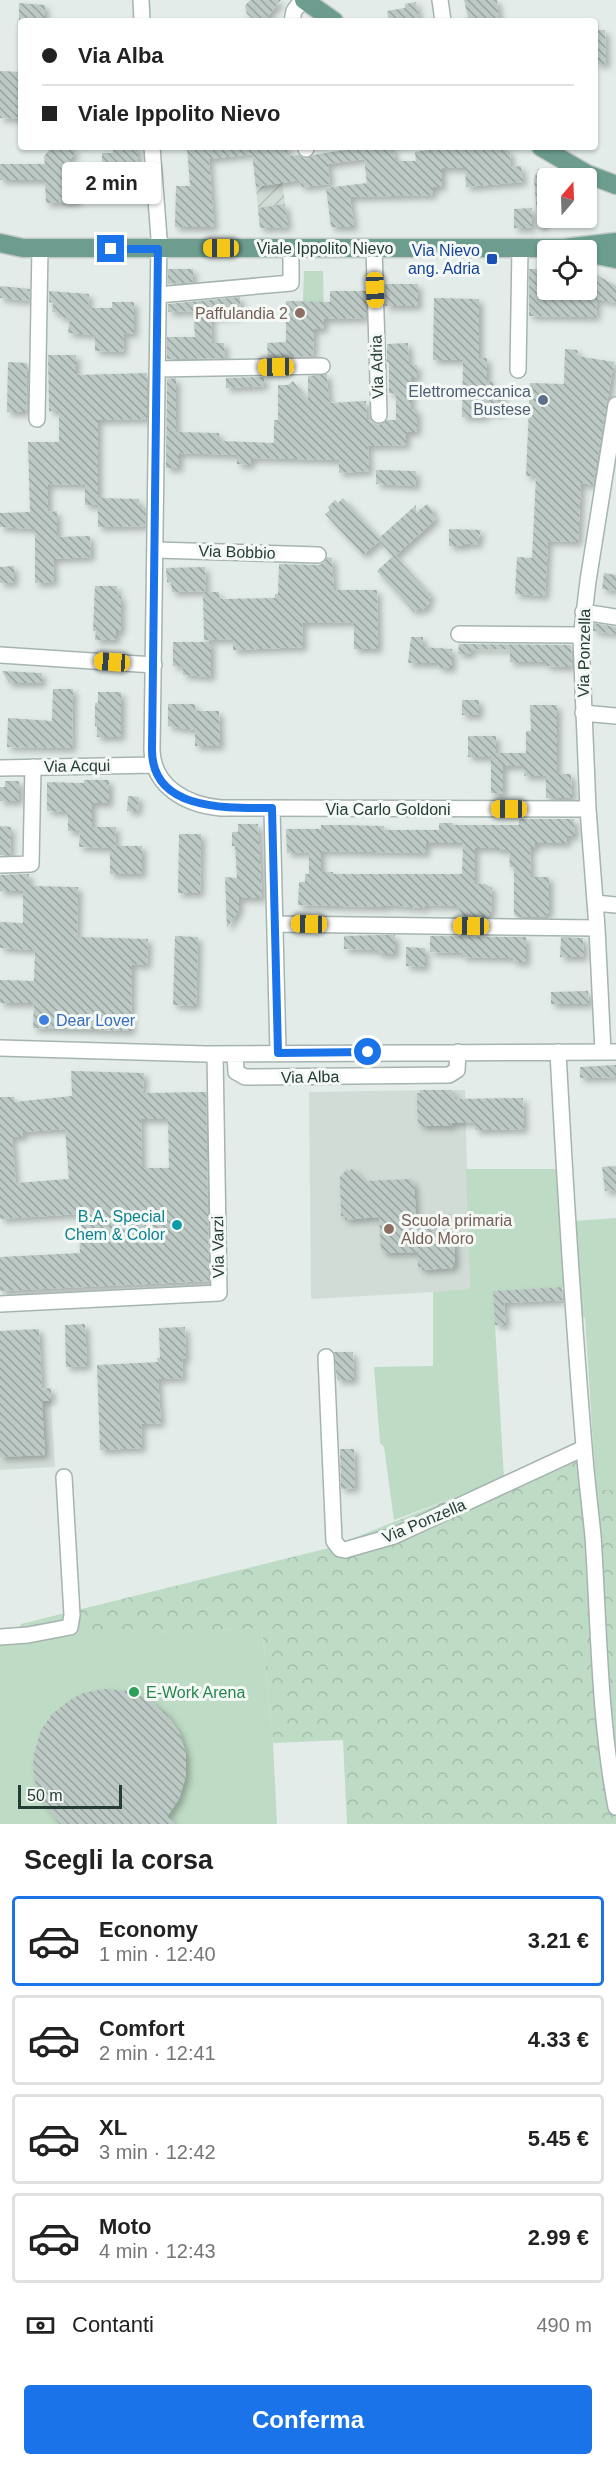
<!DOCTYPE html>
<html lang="it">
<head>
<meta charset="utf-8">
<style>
  body { margin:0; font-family:Helvetica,sans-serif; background:#f6f6f6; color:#222; height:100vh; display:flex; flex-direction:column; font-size:22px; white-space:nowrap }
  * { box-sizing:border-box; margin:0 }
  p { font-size:20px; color:#767676 }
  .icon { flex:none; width:33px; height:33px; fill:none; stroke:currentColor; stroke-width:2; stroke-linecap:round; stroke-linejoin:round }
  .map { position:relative; height:1824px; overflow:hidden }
  .panel { display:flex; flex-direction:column; background:#fff; flex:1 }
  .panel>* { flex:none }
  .guide { position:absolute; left:18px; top:18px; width:580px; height:132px; border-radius:6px; box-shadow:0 2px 4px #0004; display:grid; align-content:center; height:132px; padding:0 24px; background:#fff }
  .needle { width:39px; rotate:19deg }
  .tools { position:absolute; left:537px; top:168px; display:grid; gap:12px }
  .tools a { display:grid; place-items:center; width:60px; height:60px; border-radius:6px; background:#fff; box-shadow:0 2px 4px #0004; font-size:30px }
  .scale { position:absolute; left:18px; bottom:15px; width:104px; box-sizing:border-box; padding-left:6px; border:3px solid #253c35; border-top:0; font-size:16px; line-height:21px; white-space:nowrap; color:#253c35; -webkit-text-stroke:4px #f4f9f6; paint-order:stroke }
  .end { position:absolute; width:27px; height:27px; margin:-14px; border:8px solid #1a73e8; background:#fff; box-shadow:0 0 0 3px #fff }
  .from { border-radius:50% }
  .bubble { position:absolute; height:42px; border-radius:6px; background:#fff; box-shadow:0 2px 4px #0004; font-size:20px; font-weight:800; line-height:42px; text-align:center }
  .car { position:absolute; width:18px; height:36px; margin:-18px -9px; border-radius:8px; box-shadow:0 0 4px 2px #0007; background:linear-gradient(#f5c518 24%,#345 0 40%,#f5c518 0 76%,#345 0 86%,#f5c518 0) }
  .guide b { display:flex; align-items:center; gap:21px; height:57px; font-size:22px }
  .guide b+b { border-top:2px solid #e0e0e0 }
  .guide i { width:15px; height:15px; background:#222 }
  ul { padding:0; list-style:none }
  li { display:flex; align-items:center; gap:18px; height:90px; margin:0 12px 9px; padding:0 12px; border:3px solid #e0e0e0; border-radius:6px }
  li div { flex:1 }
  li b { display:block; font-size:22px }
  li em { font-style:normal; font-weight:800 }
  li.on { border-color:#1a73e8 }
  li>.icon { width:54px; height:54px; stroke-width:1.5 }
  h2 { padding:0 24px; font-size:27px; line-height:72px }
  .pay { display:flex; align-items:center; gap:15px; height:66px; padding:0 24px; font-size:22px }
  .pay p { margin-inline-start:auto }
  .primary-button { display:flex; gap:12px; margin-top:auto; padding:12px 24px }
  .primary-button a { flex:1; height:69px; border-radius:6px; background:#1a73e8; color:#fff; font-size:24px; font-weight:800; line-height:69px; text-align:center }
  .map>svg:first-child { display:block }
  .built { fill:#d2dcd7 }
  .industrial { fill:url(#industrial-furrows) }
  .green { fill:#bedbc5 }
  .forest { fill:url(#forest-crowns) }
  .building { fill:url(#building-back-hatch); fill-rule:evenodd; filter:url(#shadow) }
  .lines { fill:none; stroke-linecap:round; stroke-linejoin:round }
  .minor-casing { stroke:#a6b4af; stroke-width:18 }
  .major-casing { stroke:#c2c8c6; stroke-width:21 }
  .minor { stroke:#fff; stroke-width:15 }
  .major { stroke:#6c9d8f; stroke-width:18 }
  .route { stroke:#1a73e8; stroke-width:8 }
  .transit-dot { fill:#1a4fb4; stroke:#f4f9f6; stroke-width:2 }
  .education-dot { fill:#8d6e63; stroke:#f4f9f6; stroke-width:2 }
  .service-dot { fill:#5c6f8a; stroke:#f4f9f6; stroke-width:2 }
  .shop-dot { fill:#3f7fe0; stroke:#f4f9f6; stroke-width:2 }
  .culture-dot { fill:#0f9aa8; stroke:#f4f9f6; stroke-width:2 }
  .leisure-dot { fill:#2e9e5b; stroke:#f4f9f6; stroke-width:2 }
  .labels { text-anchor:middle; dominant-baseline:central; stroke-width:6; stroke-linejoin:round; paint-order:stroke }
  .street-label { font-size:16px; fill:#253c35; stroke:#f4f9f6 }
  .transit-label { font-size:16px; fill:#164399; stroke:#f4f9f6; text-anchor:end }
  .education-label { font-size:16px; fill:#785e54; stroke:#f4f9f6; text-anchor:end }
  .service-label { font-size:16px; fill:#4e5e75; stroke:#f4f9f6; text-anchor:end }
  .shop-label { font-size:16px; fill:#366cbe; stroke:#f4f9f6; text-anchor:start }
  .culture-label { font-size:16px; fill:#0d838f; stroke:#f4f9f6; text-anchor:end }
  .leisure-label { font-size:16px; fill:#27864d; stroke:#f4f9f6; text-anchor:start }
</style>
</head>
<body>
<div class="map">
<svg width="616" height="1824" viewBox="0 0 616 1824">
  <defs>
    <pattern id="industrial-furrows" width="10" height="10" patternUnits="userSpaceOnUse" patternTransform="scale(1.5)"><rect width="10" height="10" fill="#d2dcd7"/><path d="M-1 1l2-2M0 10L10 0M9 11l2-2" fill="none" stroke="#b4beb9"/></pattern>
    <pattern id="forest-crowns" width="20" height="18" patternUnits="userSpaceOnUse" patternTransform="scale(1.5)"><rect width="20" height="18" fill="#bedbc5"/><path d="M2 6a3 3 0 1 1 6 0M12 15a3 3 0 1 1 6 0" fill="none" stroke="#a3bdaa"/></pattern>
    <pattern id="building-back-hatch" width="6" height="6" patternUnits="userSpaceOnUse" patternTransform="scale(1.5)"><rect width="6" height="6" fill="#bcc9c4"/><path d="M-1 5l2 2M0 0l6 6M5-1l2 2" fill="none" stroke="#99a4a0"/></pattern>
    <filter id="shadow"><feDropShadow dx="4" dy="4" stdDeviation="3" flood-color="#0004"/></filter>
  </defs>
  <rect width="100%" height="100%" fill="#e3ece8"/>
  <path class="built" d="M433 1090V1092L438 1093 439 1090H465L470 1290 311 1299 309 1092Z
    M51 1401 55 1467 0 1470V1403Z"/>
  <path class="industrial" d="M252 147H278L288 227 260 228Z"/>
  <path class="green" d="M304 271H323L324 314 303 301Z
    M466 1169H559L566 1287 493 1291 504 1479 394 1520 384 1447 380 1443 374 1367 433 1366V1292L470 1289Z
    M616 1218V1490H596L585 1318 578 1316 574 1221Z
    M262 1628 273 1743 277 1824H0V1640Z"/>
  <path class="forest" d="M592 1447 596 1490H616V1824H347L343 1740 273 1743 262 1628 16 1640 21 1624 329 1548 446 1501Z"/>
  <path class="building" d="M250 0H281L264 21H256L247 14 245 6Z
    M464 0H497L499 21H469Z
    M416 2 419 21H389L387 11 405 8V4Z
    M19 3 45 5V21H19Z
    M596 30H605L606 64H596Z
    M0 71 21 72V119L0 118Z
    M52 147H70L76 152 61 171H76L77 202 46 203 45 180H0V164H45L44 156Z
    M113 147H138V179H117V195H102V153H113Z
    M187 147H287L288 156 298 155 305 159 314 155 362 147H393L395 161H416L415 152 449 147H501L510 152 511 167 521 166 523 182 466 187 465 168H442V187H433V195L350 197 354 227H331L326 188 367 183 364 159 328 164 330 184 301 187 300 180 256 187 252 154 209 159 214 227H175L176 186H190Z
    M538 169 551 176 545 186 544 226 538 227 534 179Z
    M285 204 288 227 260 228 258 208Z
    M532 208V228H514V209Z
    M168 269H193V282L168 284Z
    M529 269H548V290H586V269L616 286V303L597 299 596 317 529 316Z
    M385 284H418V306H385Z
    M0 286 30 289 29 301 0 298Z
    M49 291 89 294 88 308H112V302H134V334L124 333 123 352 95 351V335L68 333 70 318 60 317V313L52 312 53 303 49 302Z
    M330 291H366V318L324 319V329H314L313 356 268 357 267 343 286 342V301L330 302Z
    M240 297 241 315 211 317 212 343H224L225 358 167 359V337H195L193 311 168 312V304Z
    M434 298 479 299V358H487V382H493V389H500V395H503V413H485V417H462L463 360H433Z
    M408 343 409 365H417V378H411V409H417V432H406V445L368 446 369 471 339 473V460L251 458V465L237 464V455L179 453V468H166L167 379 176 378V432L219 433V441L274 443V420H278V385H288L293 381 308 401V376L327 374 329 403 366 401 367 420 379 425 387 420H396V393H389V362H387V344Z
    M565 349 578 350 577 356 614 362 593 485 581 483 578 542 548 541 545 596 515 594 517 557 532 558 536 476H526L530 383 564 384Z
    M48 355H76V375L147 373V419L98 420V505H85V485L48 484V512L57 511V537L90 536 91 557 53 559 54 582 35 583V529L0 527V513L30 512 28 442H59V411H49Z
    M8 362 27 363 26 412H7Z
    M264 377V386L226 388V378Z
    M376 470 416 471V486L376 484Z
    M98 498 139 499V508H146L145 526 98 527Z
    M343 498 379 538 416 505V513L427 504 434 512 432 514 436 519 395 556 432 596 427 600 430 603 421 611 419 608 414 612 377 571 393 556 379 541 363 555 325 514 330 510 328 507 335 500 338 503Z
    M449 529 481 530 477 545 466 543V546H449Z
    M327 557 332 558 334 590H377L378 649H354V622L302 623 303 647 233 650V639L204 640 203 592H219V599L275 598V594H278L279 564 318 565 323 563Z
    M14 566V583H0V567Z
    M205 567 206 591 172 592 171 582H167L166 568Z
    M604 573 616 575V591L602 589Z
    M95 586H117V596H121V631H116V640H95L96 631H93Z
    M593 623 616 627V634L593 631Z
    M411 637H423V647L452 649V668H439L438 663H408Z
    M173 642H211V677L183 675V666H173Z
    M459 644 571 645 572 667 546 666V662H510V649H471V654H458Z
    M2 671 42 673V683H9Z
    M53 689H73L72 748 7 747 8 718 52 721Z
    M98 692H121V737H97V726H95V703H98Z
    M462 700H479V715H462Z
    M168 704H195V711H219L220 746H195V730L168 726Z
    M530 705H557V774H571L572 798H546V776H524V766H503V794L491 793V757H468V736H496V753H526V731H531Z
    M84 780H109V803H92V827H116L115 846H142V874H110V848L79 847 80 831H68V812L47 811V782L84 783Z
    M5 781H19V801H0V787H5Z
    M128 796 139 797 138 811H127Z
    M519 819H574L575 836H567V843H535V848H530L531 877H549V912L544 917H517L514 914V867H510L509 850H497V848H475V884H485L492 888 491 913 487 917H464L457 906 425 905V908L386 905V907L298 905 299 882H305V874H309V852L287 853 286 829H321V825H339L384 826V830H439V823H453V825H519ZM426 843H463L462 874H333V872H321V851L426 853Z
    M238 824H258L262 898H239V910L227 928 225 877 237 878 235 846H232V832H238Z
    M0 826 11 827 10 855H0Z
    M179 834H201L200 893H178Z
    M29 874V886L78 887 77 937 148 939 147 965 132 964 131 1031 33 1028 34 1003H0V980L34 981 35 950 0 948V922L23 923V891H0V875Z
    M382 935H395V954H378V950L344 949V936Z
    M175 936 198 937 196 1006 173 1005Z
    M430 936 526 937V962H514L513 958 462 957V953L430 952Z
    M561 937 583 938 584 957H560Z
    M406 947 425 948V967L406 966Z
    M588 991 589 1004H551V992Z
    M616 1065V1077L580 1078V1067Z
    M71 1071 144 1073 143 1093 206 1092 209 1281 0 1291V1257L80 1253 78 1214 0 1219V1097H14V1102L72 1096ZM141 1119H168L169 1168H142ZM65 1129 69 1179 16 1183 12 1137H23V1132Z
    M420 1090H451V1093H454L455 1099 523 1098 524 1129 475 1130V1122L452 1123V1126H421V1124H418L417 1106V1093H420Z
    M616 1166V1190L605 1191 602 1167Z
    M347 1169 349 1171 352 1169 365 1181 411 1179V1182H414L416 1215 449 1214 450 1217H452L455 1253V1265L452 1266 453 1268 422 1270V1267H418V1252L384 1253V1250H381L379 1217 345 1220V1216H341L340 1177Z
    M562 1287 563 1300 504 1303 506 1325H495L493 1291Z
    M85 1324 87 1366 66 1367 65 1325Z
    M185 1327 186 1359H182L183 1378 158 1379 161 1423 141 1424 142 1448 100 1450 97 1365 158 1362 157 1358H160L159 1328Z
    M39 1329 42 1389 51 1388V1401H42L45 1455 0 1457V1331Z
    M334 1352H353L354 1380H337Z
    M340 1449H354L355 1488 341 1489Z
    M105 1689 128 1691 148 1699 166 1713 179 1732 186 1753V1776L179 1799 167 1817 176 1824H60L39 1796 34 1777 33 1758 41 1730 52 1714 70 1700 83 1693Z"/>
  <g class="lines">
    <defs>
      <path id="minor" d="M141 0 142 21
        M440 0 443 21
        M292 21 294 11 302 0
        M152 147 159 238 152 750C153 787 187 805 221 808L588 809
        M306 147V149
        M374 248 379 415
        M158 295 291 283V248
        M157 369 322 366
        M518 370 520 248
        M37 419 40 248
        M156 550 318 555
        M583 612 616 617
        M459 634 581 635
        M0 655 154 665
        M583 713 616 716
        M0 768 154 765
        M272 809 278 1053
        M0 865 31 864 33 767
        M596 903 616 905
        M276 924 597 928
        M0 1048 206 1054 616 1052
        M558 1052C565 1184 573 1315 584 1446 586 1476 590 1506 593 1536 599 1627 599 1718 616 1807
        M603 1052 597 928 588 809 581 639 588 581 616 405
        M235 1054 236 1072 245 1077 449 1075 457 1070 458 1052
        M0 1304 219 1293 215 1054
        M326 1357 334 1541 340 1549 345 1550 394 1536 584 1448
        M0 1637 28 1635 70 1627 72 1615 64 1477"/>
      <path id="major" d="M304 0 334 21
        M541 147 587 174 616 185
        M0 243 23 248H564L616 242
        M586 253 616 259"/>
    </defs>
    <use href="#minor" class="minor-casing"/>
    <use href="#major" class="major-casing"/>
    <use href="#minor" class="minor"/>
    <use href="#major" class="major"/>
  </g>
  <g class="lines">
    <path class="route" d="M111 249H158L152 750C152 812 229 808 272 808L278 1053 368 1052"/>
  </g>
  <rect class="transit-dot" x="486" y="253" width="12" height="12" rx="3"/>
  <g class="education-dot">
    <circle cx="300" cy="313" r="6"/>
    <circle cx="389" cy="1229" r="6"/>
  </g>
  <circle class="service-dot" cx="543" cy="400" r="6"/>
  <circle class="shop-dot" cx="44" cy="1020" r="6"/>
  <circle class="culture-dot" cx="177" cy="1225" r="6"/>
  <circle class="leisure-dot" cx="134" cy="1692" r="6"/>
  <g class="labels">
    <g class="street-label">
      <text x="325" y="248">Viale Ippolito Nievo</text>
      <text transform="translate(377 367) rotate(-92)">Via Adria</text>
      <text transform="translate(237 552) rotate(2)">Via Bobbio</text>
      <text transform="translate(584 653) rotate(-89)">Via Ponzella</text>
      <text transform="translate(77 766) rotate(-1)">Via Acqui</text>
      <text x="388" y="809">Via Carlo Goldoni</text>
      <text transform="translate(310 1077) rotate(-1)">Via Alba</text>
      <text transform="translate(218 1247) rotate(-91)">Via Varzi</text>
      <text transform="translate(424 1521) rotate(-23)">Via Ponzella</text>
    </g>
    <g class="transit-label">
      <text x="480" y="250">Via Nievo<tspan x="480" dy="18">ang. Adria</tspan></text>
    </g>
    <g class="education-label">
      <text x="288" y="313">Paffulandia 2</text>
      <text x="401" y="1220" text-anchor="start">Scuola primaria<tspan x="401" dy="18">Aldo Moro</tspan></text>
    </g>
    <g class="service-label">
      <text x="531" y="391">Elettromeccanica<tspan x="531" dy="18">Bustese</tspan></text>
    </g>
    <g class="shop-label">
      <text x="56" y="1020">Dear Lover</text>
    </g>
    <g class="culture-label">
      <text x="165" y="1216">B.A. Special<tspan x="165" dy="18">Chem &amp; Color</tspan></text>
    </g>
    <g class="leisure-label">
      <text x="146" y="1692">E-Work Arena</text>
    </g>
  </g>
</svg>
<div class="tools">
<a><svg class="needle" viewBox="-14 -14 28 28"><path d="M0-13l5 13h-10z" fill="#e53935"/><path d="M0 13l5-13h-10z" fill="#767676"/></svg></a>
<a><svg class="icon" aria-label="locate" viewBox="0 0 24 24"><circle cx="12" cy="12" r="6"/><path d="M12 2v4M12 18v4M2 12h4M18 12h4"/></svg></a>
</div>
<div class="scale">50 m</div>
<i class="end from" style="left:368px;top:1052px"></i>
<i class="end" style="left:111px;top:249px"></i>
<div class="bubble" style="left:62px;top:162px;width:99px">2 min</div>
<i class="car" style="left:221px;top:248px;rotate:270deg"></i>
<i class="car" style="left:375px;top:290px;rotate:178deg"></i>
<i class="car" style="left:276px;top:367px;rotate:269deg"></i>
<i class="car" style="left:112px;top:662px;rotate:274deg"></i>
<i class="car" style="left:509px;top:809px;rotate:270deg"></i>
<i class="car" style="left:309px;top:924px;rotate:271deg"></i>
<i class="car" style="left:471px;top:926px;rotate:271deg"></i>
<div class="guide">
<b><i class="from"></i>Via Alba</b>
<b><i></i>Viale Ippolito Nievo</b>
</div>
</div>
<section class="panel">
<h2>Scegli la corsa</h2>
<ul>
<li class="on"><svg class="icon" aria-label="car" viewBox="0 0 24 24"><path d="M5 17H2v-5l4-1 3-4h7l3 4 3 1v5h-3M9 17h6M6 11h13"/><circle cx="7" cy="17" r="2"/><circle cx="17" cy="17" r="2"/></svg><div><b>Economy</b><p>1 min · 12:40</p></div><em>3.21 €</em></li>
<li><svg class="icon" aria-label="car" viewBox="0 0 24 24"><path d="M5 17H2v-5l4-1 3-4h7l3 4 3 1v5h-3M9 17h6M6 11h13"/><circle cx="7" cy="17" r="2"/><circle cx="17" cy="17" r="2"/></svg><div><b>Comfort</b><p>2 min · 12:41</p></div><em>4.33 €</em></li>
<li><svg class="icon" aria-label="car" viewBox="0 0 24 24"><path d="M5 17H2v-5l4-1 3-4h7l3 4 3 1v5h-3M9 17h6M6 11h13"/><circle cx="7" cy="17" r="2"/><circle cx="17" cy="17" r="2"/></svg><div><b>XL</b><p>3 min · 12:42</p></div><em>5.45 €</em></li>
<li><svg class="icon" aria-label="car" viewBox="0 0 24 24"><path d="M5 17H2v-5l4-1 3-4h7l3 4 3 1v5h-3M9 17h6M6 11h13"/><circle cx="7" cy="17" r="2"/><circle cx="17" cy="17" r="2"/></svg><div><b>Moto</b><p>4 min · 12:43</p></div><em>2.99 €</em></li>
</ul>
<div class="pay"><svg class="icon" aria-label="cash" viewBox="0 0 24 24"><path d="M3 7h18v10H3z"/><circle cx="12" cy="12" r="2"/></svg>Contanti<p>490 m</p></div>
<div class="primary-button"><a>Conferma</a></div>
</section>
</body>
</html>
